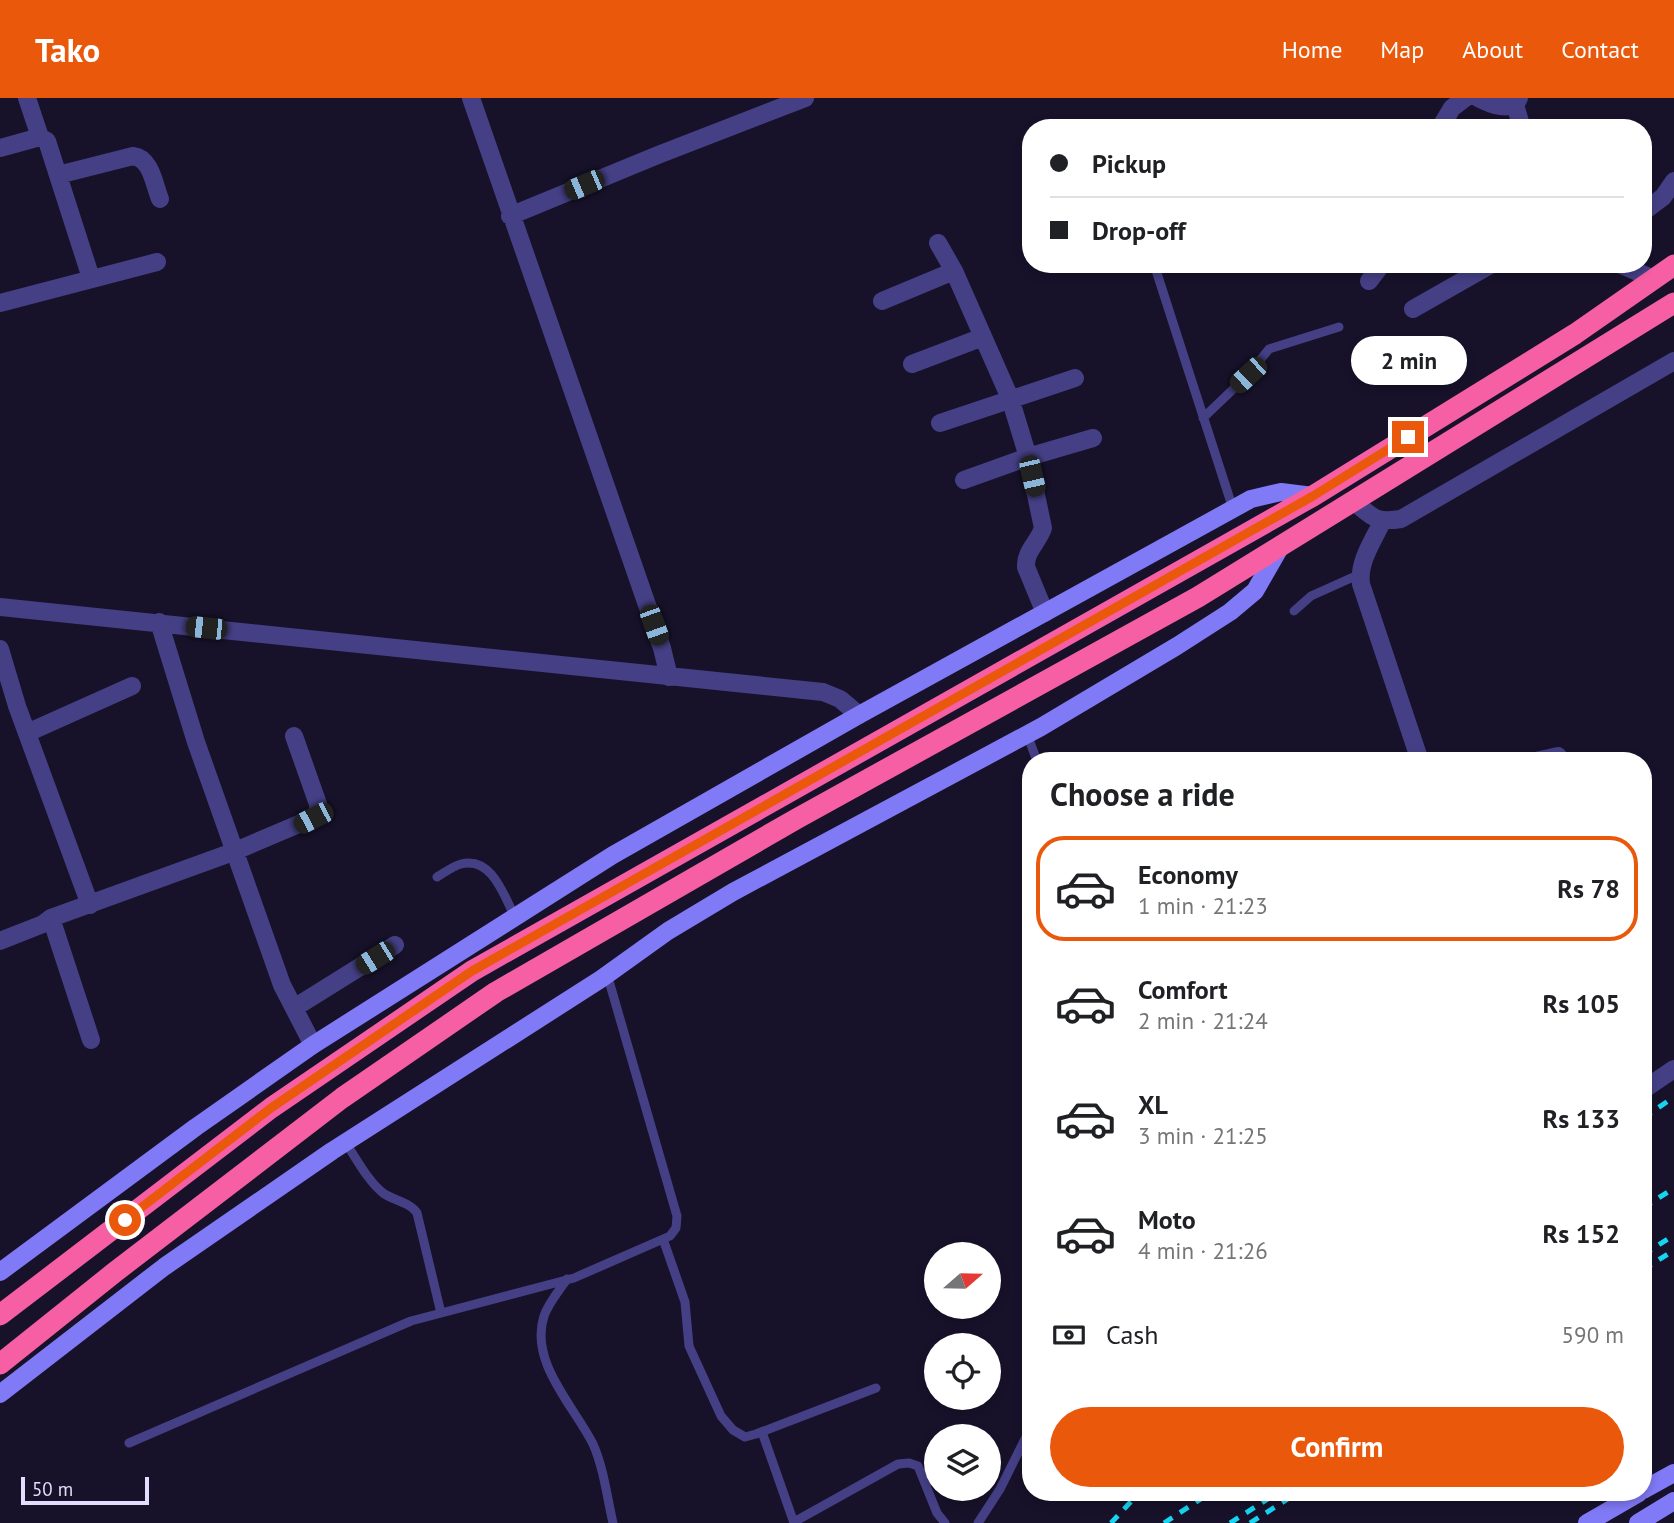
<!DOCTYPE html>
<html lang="en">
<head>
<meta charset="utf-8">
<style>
  body { margin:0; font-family:"PT Sans",sans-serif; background:#f2f2f2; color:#202124; height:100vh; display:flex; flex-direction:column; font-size:26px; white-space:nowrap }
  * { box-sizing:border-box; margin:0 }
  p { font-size:23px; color:#757577 }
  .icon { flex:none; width:38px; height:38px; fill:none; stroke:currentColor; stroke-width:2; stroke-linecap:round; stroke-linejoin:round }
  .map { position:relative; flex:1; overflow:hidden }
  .drawer { position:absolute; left:1022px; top:654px; width:630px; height:749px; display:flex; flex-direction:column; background:#fff; border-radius:28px; box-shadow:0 4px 10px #0003 }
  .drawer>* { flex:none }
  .top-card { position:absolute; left:1022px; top:21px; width:630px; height:154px; border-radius:28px; box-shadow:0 4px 10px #0003; display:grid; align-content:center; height:154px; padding:0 28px; background:#fff }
  .needle { width:46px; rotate:70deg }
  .controls { position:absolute; left:924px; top:1144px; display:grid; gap:14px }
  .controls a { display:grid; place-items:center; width:77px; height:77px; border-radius:50%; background:#fff; box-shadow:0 4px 10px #0003; font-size:35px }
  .scale { position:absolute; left:21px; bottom:18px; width:128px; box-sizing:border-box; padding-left:7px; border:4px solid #e2ddfd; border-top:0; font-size:19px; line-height:24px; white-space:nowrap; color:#e2ddfd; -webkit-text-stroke:5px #17122a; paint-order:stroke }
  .end { position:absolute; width:32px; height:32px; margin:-16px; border:9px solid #ea580c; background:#fff; box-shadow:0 0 0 4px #fff }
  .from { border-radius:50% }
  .bubble { position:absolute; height:49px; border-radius:24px; background:#fff; box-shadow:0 4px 10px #0003; font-size:23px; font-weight:600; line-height:49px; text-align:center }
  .car { position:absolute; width:21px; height:42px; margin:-21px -10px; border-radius:9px; box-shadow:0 0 5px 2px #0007; background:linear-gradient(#222 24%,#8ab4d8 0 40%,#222 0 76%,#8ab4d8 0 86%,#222 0) }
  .top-card b { display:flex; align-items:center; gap:24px; height:66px; font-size:26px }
  .top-card b+b { border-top:2px solid #e0e0e0 }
  .top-card i { width:18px; height:18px; background:#202124 }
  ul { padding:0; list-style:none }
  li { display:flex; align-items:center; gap:21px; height:105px; margin:0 14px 10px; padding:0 14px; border:4px solid transparent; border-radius:28px }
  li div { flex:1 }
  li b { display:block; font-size:26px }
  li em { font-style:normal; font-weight:600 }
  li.on { border-color:#ea580c }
  li>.icon { width:63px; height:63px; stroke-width:1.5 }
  h2 { padding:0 28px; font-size:32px; line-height:84px }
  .pay { display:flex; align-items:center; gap:18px; height:77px; padding:0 28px; font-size:26px }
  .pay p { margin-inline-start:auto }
  .cta { display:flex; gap:14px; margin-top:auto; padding:14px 28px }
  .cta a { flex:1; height:80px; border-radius:42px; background:#ea580c; color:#fff; font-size:28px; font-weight:600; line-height:80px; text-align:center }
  header { display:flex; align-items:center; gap:42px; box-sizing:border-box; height:98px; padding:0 35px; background:#ea580c; color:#fff }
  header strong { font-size:33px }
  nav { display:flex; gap:38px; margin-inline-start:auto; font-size:24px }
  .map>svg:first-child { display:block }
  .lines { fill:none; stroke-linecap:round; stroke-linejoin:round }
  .lane { stroke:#454086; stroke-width:9 }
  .street { stroke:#454086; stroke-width:18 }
  .secondary { stroke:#817af7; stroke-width:18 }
  .highway { stroke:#f65fa3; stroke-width:21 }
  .rail { stroke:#15d5f2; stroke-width:5; stroke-dasharray:10 9; stroke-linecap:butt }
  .route { stroke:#ea580c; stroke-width:9 }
</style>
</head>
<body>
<header>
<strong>Tako</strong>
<nav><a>Home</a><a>Map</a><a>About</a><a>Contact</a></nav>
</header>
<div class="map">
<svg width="1674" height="1425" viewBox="0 0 1674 1425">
  <rect width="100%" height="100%" fill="#17122a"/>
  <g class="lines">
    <path class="lane" d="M1154 166 1233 411
      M1203 320 1248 277 1269 251 1339 229
      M1294 513 1311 498 1360 476
      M1027 636 1037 663
      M437 779C444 775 453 768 461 766 492 758 504 798 515 819
      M345 1044C357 1061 367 1082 383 1095 394 1103 410 1104 417 1115L441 1215
      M663 1141 685 1204 689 1248 721 1318 733 1332 745 1339 756 1336 876 1290
      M567 1181C559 1193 549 1204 544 1218 529 1264 574 1308 593 1346 604 1371 607 1399 613 1425
      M762 1334 794 1425
      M129 1345 411 1223 574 1180 670 1138 676 1130 677 1118 607 876
      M794 1424 898 1366 909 1365 918 1368 937 1415 945 1425
      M978 1425 1000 1391 1031 1329"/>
    <path class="street" d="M27 0 40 39
      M471 0 662 550 669 579
      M1478 0C1490 6 1501 11 1515 7L1519 0
      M1515 7 1522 30
      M1440 30 1452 10 1465 0
      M0 50 40 39 47 43 91 180
      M58 77 133 58C151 60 154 86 160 101
      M1643 114 1663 99 1674 83
      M510 118 658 57 805 0
      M938 145 954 173 1010 300 1028 359 1043 430C1038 445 1025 453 1026 469L1045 515
      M1619 166 1654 181
      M1369 183 1382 166
      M882 203 954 173
      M0 205 157 164
      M1413 211 1492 166
      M912 266 983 239
      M940 325 1075 280
      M964 382 1028 359 1093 340
      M1353 403C1373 419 1374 425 1401 421L1674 263
      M1382 424C1373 443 1358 464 1361 486L1420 663
      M0 509 823 594 840 601 859 617
      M159 524 196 644 282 887 313 947
      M0 551 17 608 90 807
      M27 635 132 588
      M1536 663 1558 658
      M51 820 91 942
      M0 843 43 826 51 820 233 754 313 720 318 716V706L294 638
      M294 910 395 847
      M1643 992 1674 971"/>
    <path class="secondary" d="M0 1174 196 1029 313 947 613 757 859 617 1251 401 1281 394 1313 398
      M0 1296 164 1169 332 1053 601 881 668 833 733 794 1041 629 1177 548 1230 514 1255 493 1282 446
      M1643 1392 1674 1375
      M1587 1425 1639 1395
      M1638 1425 1674 1403"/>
    <path class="highway" d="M0 1217 271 1010 472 873 1313 398 1575 236 1674 167
      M0 1266 115 1174 342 1000 496 894 798 720 1198 499 1674 205"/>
    <path class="rail" d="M1643 1020 1674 999
      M1643 1110 1674 1090
      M1643 1157 1674 1137
      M1643 1172 1674 1152
      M1111 1425 1139 1395
      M1164 1425 1210 1395
      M1230 1425 1277 1395
      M1250 1425 1297 1395"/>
  </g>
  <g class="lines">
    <path class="route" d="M125 1122 271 1010 472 873 1313 398 1408 339"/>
  </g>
</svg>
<div class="controls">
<a><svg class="needle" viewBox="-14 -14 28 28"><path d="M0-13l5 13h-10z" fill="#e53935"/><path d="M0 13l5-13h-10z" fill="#757577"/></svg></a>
<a><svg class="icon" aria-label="locate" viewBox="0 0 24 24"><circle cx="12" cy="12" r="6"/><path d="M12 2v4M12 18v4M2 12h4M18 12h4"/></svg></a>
<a><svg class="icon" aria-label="layers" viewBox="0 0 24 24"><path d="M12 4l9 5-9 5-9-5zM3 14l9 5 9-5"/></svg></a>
</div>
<div class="scale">50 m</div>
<i class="end from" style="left:125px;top:1122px"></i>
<i class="end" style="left:1408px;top:339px"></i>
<div class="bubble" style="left:1351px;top:238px;width:116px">2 min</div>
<i class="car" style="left:584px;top:87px;rotate:247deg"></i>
<i class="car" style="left:1248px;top:277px;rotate:227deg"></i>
<i class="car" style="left:1032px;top:378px;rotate:167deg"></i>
<i class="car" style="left:654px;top:527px;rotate:160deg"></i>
<i class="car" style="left:206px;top:530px;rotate:276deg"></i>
<i class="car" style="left:313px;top:720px;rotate:243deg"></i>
<i class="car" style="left:375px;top:860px;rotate:238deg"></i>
<div class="top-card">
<b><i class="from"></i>Pickup</b>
<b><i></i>Drop-off</b>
</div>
<section class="drawer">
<h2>Choose a ride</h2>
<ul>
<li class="on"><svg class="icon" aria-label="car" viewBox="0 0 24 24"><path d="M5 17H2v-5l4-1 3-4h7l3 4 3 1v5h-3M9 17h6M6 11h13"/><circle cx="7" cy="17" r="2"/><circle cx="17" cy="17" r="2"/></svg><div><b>Economy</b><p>1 min · 21:23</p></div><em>Rs 78</em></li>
<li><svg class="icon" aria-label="car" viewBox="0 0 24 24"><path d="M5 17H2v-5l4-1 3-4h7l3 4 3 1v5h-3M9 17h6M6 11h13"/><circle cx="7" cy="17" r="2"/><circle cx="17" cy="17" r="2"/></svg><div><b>Comfort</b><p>2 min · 21:24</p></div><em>Rs 105</em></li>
<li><svg class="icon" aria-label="car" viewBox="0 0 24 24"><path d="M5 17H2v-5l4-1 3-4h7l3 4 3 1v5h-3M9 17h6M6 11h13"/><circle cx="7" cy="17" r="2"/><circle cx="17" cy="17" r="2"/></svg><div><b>XL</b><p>3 min · 21:25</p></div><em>Rs 133</em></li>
<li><svg class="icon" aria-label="car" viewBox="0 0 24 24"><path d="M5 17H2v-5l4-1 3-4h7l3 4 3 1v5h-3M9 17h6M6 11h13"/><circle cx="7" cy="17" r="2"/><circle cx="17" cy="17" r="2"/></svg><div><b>Moto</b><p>4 min · 21:26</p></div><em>Rs 152</em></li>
</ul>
<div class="pay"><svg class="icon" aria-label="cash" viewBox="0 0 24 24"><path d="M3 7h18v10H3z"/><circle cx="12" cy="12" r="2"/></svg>Cash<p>590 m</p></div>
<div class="cta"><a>Confirm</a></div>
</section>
</div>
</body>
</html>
